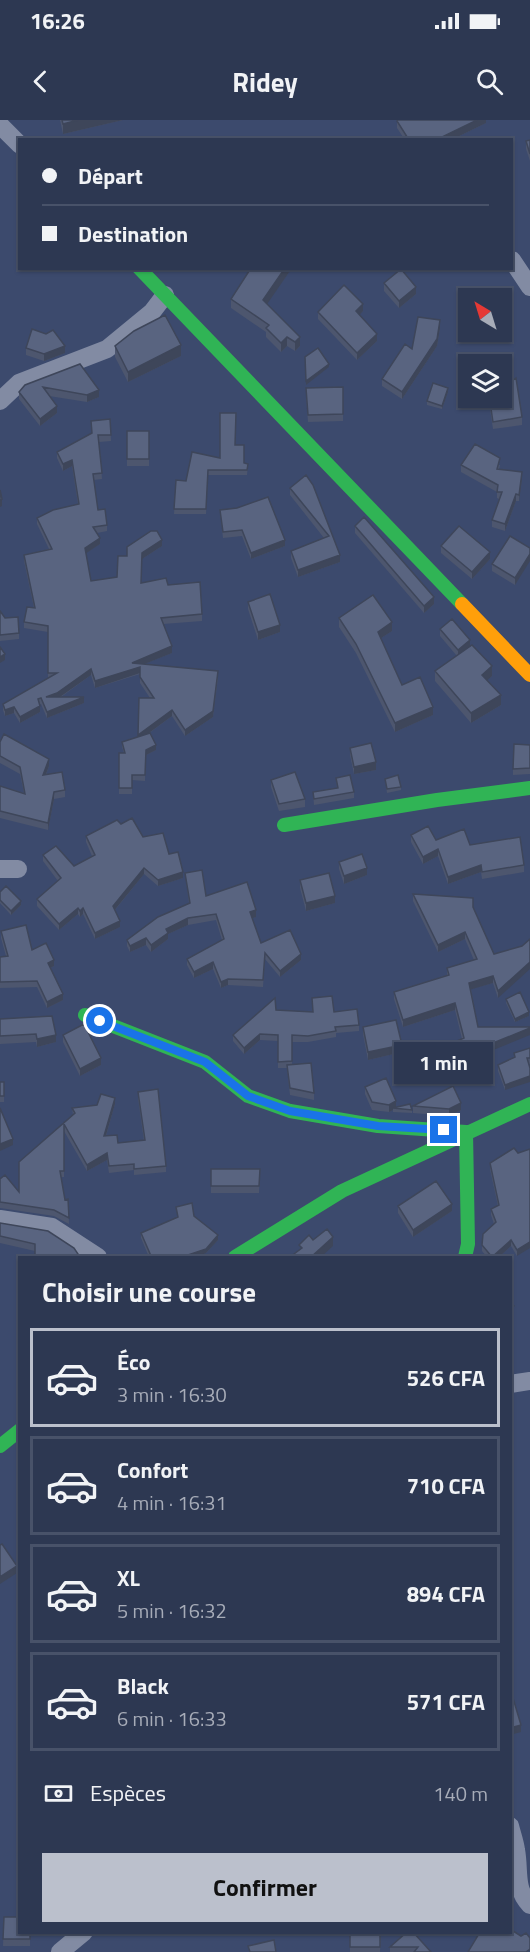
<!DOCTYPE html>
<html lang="fr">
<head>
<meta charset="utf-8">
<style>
  body { margin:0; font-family:"Titillium Web",sans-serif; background:#39435c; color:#f1f3f6; height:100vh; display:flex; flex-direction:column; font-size:22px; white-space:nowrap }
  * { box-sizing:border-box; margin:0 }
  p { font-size:20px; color:#a7acb8 }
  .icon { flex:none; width:33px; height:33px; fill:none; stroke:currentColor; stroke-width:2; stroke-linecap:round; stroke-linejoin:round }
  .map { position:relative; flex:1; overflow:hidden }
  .panel { position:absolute; left:18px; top:1136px; width:494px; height:678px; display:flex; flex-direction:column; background:#2d3852; border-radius:0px; box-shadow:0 2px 4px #0004,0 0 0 2px #485269 }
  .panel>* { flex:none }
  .top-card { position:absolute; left:18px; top:18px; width:495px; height:132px; border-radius:0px; box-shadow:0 2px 4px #0004,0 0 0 2px #485269; display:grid; align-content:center; height:132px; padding:0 24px; background:#2d3852 }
  .needle { width:39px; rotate:322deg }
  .fabs { position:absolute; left:458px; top:168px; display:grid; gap:12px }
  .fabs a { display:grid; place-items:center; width:54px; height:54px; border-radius:0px; background:#2d3852; box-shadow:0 2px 4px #0004,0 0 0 2px #485269; font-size:30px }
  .end { position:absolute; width:27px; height:27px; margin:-14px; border:8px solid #1a73e8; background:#fff; box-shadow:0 0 0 3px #fff }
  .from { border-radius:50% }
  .bubble { position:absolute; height:42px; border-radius:0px; background:#2d3852; box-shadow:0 2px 4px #0004,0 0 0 2px #485269; font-size:20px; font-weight:700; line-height:42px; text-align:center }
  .top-card b { display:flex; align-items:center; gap:21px; height:57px; font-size:22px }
  .top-card b+b { border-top:2px solid #485269 }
  .top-card i { width:15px; height:15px; background:#f1f3f6 }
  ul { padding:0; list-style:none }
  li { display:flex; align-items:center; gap:18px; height:99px; margin:0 12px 9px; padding:0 12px; border:3px solid #485269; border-radius:0px }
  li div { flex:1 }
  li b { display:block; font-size:22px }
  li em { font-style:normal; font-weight:700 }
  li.active { border-color:#bbc0cc }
  li>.icon { width:54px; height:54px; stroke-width:1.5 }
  h2 { padding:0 24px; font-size:27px; line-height:72px }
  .pay { display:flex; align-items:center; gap:15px; height:66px; padding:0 24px; font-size:22px }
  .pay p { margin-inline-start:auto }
  .action { display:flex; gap:12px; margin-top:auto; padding:12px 24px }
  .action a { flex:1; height:69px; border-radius:0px; background:#bbc0cc; color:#111; font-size:24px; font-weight:700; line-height:69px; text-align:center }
  .status { display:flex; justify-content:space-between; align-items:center; height:42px; padding:0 30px; background:#2d3852; direction:ltr }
  .status svg { height:16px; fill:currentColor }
  header { display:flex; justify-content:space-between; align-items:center; height:78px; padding:0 24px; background:#2d3852; font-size:27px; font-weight:700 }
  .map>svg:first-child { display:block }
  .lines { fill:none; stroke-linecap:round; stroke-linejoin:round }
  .street { stroke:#828ba3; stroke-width:18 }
  .fast { stroke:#30b455; stroke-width:14 }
  .slow { stroke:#ff9f0a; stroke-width:14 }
  .wall { fill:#4d566e }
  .shaded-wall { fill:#3e465a }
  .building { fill:#596480; stroke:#3e465a; stroke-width:1.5 }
  .route { stroke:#1a73e8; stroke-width:8 }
</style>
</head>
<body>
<div class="status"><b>16:26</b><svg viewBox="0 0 49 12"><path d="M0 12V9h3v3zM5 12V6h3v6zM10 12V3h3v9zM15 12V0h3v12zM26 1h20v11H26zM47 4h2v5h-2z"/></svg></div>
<header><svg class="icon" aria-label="back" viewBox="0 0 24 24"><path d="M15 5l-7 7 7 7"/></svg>Ridey<svg class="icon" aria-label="search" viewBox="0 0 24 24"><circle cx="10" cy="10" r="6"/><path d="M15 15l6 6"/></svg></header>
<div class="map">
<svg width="530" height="1832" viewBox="0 0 530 1832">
  <rect width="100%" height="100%" fill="#3c4a6d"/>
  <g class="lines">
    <path class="street" d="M0 5 20 25
      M512 140 530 167
      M0 281 19 263 107 229 152 192 165 175
      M0 749H18
      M0 1099 52 1107 98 1137
      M510 1264 530 1261
      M510 1706C512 1714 515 1722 516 1730 520 1751 514 1768 530 1785
      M60 1832 84 1812"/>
    <path class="fast" d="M139 148 462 484
      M284 705 437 680 530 668
      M85 895 205 942 248 976 290 991 378 1006 466 1012 468 1124 465 1137
      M235 1137 342 1071 530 984
      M0 1326 20 1310"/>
    <path class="slow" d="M462 484 530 555"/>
  </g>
  <path class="wall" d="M60 0H123L63 14Z
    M486 0V3L451 20H405L397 8V1Z
    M530 20V41L526 29V21Z
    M251 148H292L266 184 300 226 295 231 287 226 281 232 266 217V212L231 188V179Z
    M384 163 416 174 399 188 384 171Z
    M363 191 359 195 377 221 357 240 318 199V192Z
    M440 208 437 226 402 279 382 266V259L412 229Z
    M115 226 181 236 128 262 115 237Z
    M26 228 65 233 44 241 26 235Z
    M80 244 99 277 87 282 49 276 57 293 40 306 19 279V272Z
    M343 267V301L308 302 306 275Z
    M448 272 442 289 427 285V281Z
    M495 278H501L522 297V305L493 309 490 289V282L495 281Z
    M110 299 111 321 99 322 102 359 94 360 98 390 107 405V411L97 413 100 424 86 433 91 461 117 457 127 436 162 426 142 439 141 463 168 465 202 494V501L163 504 172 533 144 544 218 558 213 597 185 616 172 596 148 614 156 630 146 635 145 661 132 660V674H119V633H124L122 627V622L138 617 150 578 140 563V554L95 568 91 555 61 577 84 583 47 598 41 584 39 585 40 592 20 603 14 593 5 596 3 590V584L48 558V512L24 508V502L34 488 24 441V435L49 429 37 404V398L78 384 72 346 63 351 57 338V332L92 313Z
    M127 311H149V346H127Z
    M235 325 244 343 248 344 247 355H208L206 394H174L176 360 186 361 220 338Z
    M461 345H500L499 349 522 359 519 381H516L505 411 492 407V400L499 379 497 378V372L461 352Z
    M306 355 340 442 298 457 291 438V431L324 418 290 375V368Z
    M220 390 285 426 251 439 242 416 223 418Z
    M355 406 434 484 424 493 355 413Z
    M441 426 490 439 472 459 441 433Z
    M530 428 515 465 492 451V444Z
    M248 482 280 512 258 520 248 489Z
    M0 491 5 498 19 513V519L0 521Z
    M339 498 392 511 381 518 402 565 433 595 395 612 356 533 339 507Z
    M440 509 470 527 492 556 487 560 501 585 471 603 435 561V551L457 536 440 516Z
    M0 622 49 646 46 655 65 670V677L54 679 48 710 0 698V666L24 673 20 654 0 643Z
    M350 628 376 650 354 654 350 635Z
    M530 643V654L513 655V649Z
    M336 658 354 672V678L314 685 313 672 337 668Z
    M385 659 401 667V670L387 673Z
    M271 660 305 679V687L279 691 271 667Z
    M121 704 169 734 183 758 158 766 144 754 115 790 120 807 95 819 83 794 80 797 78 794 59 810 37 786V779L58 761 43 741V735L74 746 92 736 86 722V716Z
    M411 715 436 720 470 725 524 745V752L482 759 481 752 448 764 438 736 423 744 411 722Z
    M339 742 367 755 344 764 339 749Z
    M185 753 206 776 256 797 252 798 261 823 301 840 280 857 265 839 263 867 228 865 221 868 213 849 194 858 187 845V839L222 820 216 800 188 805 168 814V819L151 832 146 825 130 832 127 826V820L189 783Z
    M300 760 335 783 306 791 300 768Z
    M0 772 21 785 11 795 0 783Z
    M413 774 473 787 494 834 522 826 498 878 493 863 471 869 478 907 427 957 422 942V936L462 919 455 890 403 907 394 879V872L447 855V848L474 840 465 819 438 832 413 781Z
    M1 811 32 830 54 846 50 848 63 880 47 888 37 867 0 868V837L6 836 1 818Z
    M312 878 359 905V911L336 913V917L308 922H292V945L314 973V980L290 975 287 948H278V921L260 920 244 934 233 921V915L312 892Z
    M506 879 529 896 515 902 506 883Z
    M0 899 56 922 37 927 36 922 0 924Z
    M363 907 402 932 368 940 363 914Z
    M63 915 101 945 80 956 63 922Z
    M530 928V944H528L505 970 498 951V945L514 937V933Z
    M0 962H4V982H0Z
    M453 966 461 990 449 996 413 993V986Z
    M365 967 396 987 412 990V993L393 992V990L389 992 372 990 365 974Z
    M138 972 166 1046V1052L134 1055V1050L109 1053 107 1040 87 1051 64 1011V1057H61L65 1080 68 1079 69 1104 54 1096 0 1088V1059L19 1072V1042L73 995 72 988 115 984 106 1016 118 1023 144 1021 138 978Z
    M518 1033 517 1136 511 1126 499 1137H487L482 1131V1125L494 1104 491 1095V1089L498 1086 490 1049V1043Z
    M211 1049H260L259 1073H211Z
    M398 1086 452 1091 413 1117 398 1093Z
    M176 1087 194 1096 218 1120 206 1133 149 1137 141 1118V1113L178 1097Z
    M0 1103 48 1111 35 1131 0 1123Z
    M510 1767 512 1775V1781H510Z
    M4 1797 30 1812V1826H3Z
    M381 1812 380 1832H350V1813Z
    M407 1812 431 1832H390V1827Z"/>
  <path class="shaded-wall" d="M78 0H123L63 14V4Z
    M477 0H486V3L451 20 436 19Z
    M285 148H292L263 190V180Z
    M416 167V174L399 188V181Z
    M363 184V191L356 199V191Z
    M440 200V208L437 226 402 279V272Z
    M377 214V221L357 240V233Z
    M287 217V226L281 232V223Z
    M300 217V226L295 231V222Z
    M181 225V236L128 262V252Z
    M65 226V233L44 241V234Z
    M329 244V247L306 265V261Z
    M448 268V272L442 289V286Z
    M99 270V277L87 282V275Z
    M57 286V293L40 306V299Z
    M72 340V346L63 351V344Z
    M522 352V359L519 381V375Z
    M516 374V381L505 411V404Z
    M2 379V386L0 387V380Z
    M100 418V424L85 434V428Z
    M162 420V426L142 439V433Z
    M285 420V426L251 439V433Z
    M490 432V439L472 459V452Z
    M530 434V441L515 465V458Z
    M340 435V442L298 457V450Z
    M434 477V484L424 493V486Z
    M392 502V511L378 520V512Z
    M280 505V512L258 520V512Z
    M470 520V527L458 537V530Z
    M172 526V533L132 549V543Z
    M5 534V540L0 543V537Z
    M492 546V556L482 565V555Z
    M140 547V553L95 568V561Z
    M91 549V555L57 579 46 577Z
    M218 551 213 597 185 616V610Z
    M501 575V585L471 603V593Z
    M84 577V583L47 598V592Z
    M40 586V592L20 603V597Z
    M14 587V593L5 596V590Z
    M433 587V595L395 612V603Z
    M172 590V596L138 621V615Z
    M156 625V630L146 635 145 661 146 630Z
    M49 639V646L43 662V655Z
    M376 642V650L354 654V647Z
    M54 672V679L48 710V703Z
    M438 729V736L423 744V737Z
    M481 745V752L448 764V757Z
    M144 748V754L113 792V786Z
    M367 748V755L344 764V756Z
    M183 752V758L158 766V760Z
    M335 776V783L306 791V783Z
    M21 781V785L11 795V791Z
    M78 788V794L59 810V804Z
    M83 788V794L80 797V791Z
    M256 790V797L250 799V792Z
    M188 798V805L168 814V819L151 832V825L166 809Z
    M120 801V807L95 819V813Z
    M465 812V819L438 832V825Z
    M146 818V825L130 832V826Z
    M301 834V840L280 857V851Z
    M54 840V846L48 849V843Z
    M213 842V849L194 858V852Z
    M530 842V849L498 878V871Z
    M493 856V863L469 870V863Z
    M228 859V865L221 868V862Z
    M63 874V880L47 888V882Z
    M455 883V890L403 907V900Z
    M529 892V896L515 902V899Z
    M530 908V915L427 957V950Z
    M260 914V920L244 934V928Z
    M56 915V922L37 927V919Z
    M402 925V932L368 940V932Z
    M101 938V945L80 956V949Z
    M530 956V962L505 970V965Z
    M115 978V984L104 1022V1016Z
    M396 981V988H393V990L389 992V985Z
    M461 983V990L449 996V989Z
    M13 1019V1025L0 1031V1024Z
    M107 1033V1040L87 1051V1045Z
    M452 1084V1091L413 1117V1110Z
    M218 1115V1120L206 1133 196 1137H182Z
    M333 1117V1126L321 1137H311Z
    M511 1120V1126L499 1137H492Z
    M530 1122V1128L517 1136V1130Z
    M514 1186V1192L510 1195V1189Z
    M17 1446V1453L0 1464V1457Z
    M521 1605V1612L510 1615V1608Z"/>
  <path class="building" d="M62 0H78L63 4Z
    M398 0H477L436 20H409L397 1Z
    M530 20V34L526 21Z
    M251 148H285L263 180 300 217 295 222 287 217 281 223 266 208 269 205 231 179Z
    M401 149 416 167 399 181 384 163Z
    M344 165 363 184 356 191 377 214 357 233 318 192Z
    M165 195 181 225 128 252 115 226 134 211Z
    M418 197 440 200 437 219 402 272 382 259 405 224 412 229Z
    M32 209 46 214 53 210 65 226 44 234 26 228Z
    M318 228 329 244 306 261 305 237Z
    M80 244 99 270 87 275 43 267 57 286 40 299 19 272 25 265Z
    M516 258 522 297 493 302 490 282 496 281V278H501V269Z
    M433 263 448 268 442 286 427 281Z
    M343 267V294L308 295 306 268Z
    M220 293H236L235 325H244V343L248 344 247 350H208L206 389H174L176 360 186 361 192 332 220 338Z
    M110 299 111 315H98L102 353 93 354 98 390 105 389 107 405 93 407 100 418 85 428 91 461 117 457 118 436H127V427L151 411H157L162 420 142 433 141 463 166 458 168 465 200 462 202 494 161 498 172 526 132 543 218 551 213 591 185 610 172 590 138 615 139 578H154L140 557V547L95 561 91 549 57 573 46 577H84L47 592 41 578 38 579 40 586 20 597 14 587 5 590 3 584 57 553H48V506L24 502 27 487 35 488 24 435 52 429 37 398 53 390 79 384 72 340 63 344 57 332 92 313 91 301Z
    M127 311H149V339H127Z
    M475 324 500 338 497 349 522 352 519 375 516 374 505 404 492 400 502 372H497L498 365 461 345Z
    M306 355 313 365 340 435 298 450 291 431 329 416 290 368Z
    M0 370 2 379 0 380Z
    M268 377 285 420 251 433 242 410 223 412 220 390 237 388Z
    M364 397 434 477 424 486 355 406Z
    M459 406 490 432 472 452 441 426Z
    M510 416 530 428V434L515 458 492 444Z
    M270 474 280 505 258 512 248 482Z
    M373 475 392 502 378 512 402 565 420 557 433 587 395 603 356 524 339 498Z
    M0 491 5 498 18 497 19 513 0 515Z
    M452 499 470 520 458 530 440 509Z
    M472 525 492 546 482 555 501 575 471 593 435 551Z
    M0 527 5 534 0 537Z
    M150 613 156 625 146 630 145 655H132V668H119V633H125L122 622Z
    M4 614 49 639 43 655 62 652 65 670 54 672 48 703 0 691V666L25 674 20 647 0 636V622Z
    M371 623 376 642 354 647 350 628Z
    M514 624 530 625V648L513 649Z
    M295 652 305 679 279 684 271 660Z
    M350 655 354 672 314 679 313 672 338 668 336 658Z
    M398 655 401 667 387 669 385 659Z
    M132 698 143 717 163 713 169 734 178 732 183 752 158 760 144 748 113 786 120 801 95 813 83 788 80 791 78 788 59 804 37 779 61 758 43 735 56 726 74 746 95 735 86 716 117 700 121 704Z
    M428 706 436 720 464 709 470 725 520 717 524 745 482 752 481 745 448 757 438 729 423 737 411 715Z
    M362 734 367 748 344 756 339 742Z
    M202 750 206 776 247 762 256 790 250 792 261 823 290 810 301 834 280 851 265 833 263 860 228 859 221 862 213 842 194 852 187 839 224 819 216 794 188 798 166 809 168 813 151 825 146 818 130 826 127 820 158 797 190 783 185 753Z
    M329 753 335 776 306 783 300 760Z
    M6 766 21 781 11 791 0 780V772Z
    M413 774 473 778V787L494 834 522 826 530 819V842L498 871 493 856 469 863 478 907H530V908L427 950 422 936 464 918 455 883 403 900 394 872 449 855 447 848 477 839 465 812 438 825Z
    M26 805 32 830 46 823 54 840 48 843 63 874 47 882 37 861 0 862V837L8 836 1 811Z
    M520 872 529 892 515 899 506 879Z
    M332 876 334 892 357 889 359 905 335 907 336 911 308 916 292 915V941L278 942V915L260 914 244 928 233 915 275 878 276 890 313 892 312 878Z
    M52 896 56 915 37 919 36 914 0 916V899Z
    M396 900 402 925 368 932 363 907Z
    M84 904 101 938 80 949 63 915Z
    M530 928V938H527L530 948V956L505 965 498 945 515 937 514 933Z
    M311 943 314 973 290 968 287 945Z
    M386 958 396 981 389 985 372 982 365 967Z
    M0 962H4V976H0Z
    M453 966 461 983 449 989 413 986Z
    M158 969 166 1046 134 1049V1044L109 1046 107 1033 87 1045 64 1004V1051H60L65 1080 68 1079 69 1098 54 1090 0 1082V1059L5 1055 19 1072V1042L75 993 72 988 97 985 101 974 115 978 104 1016 117 1015 118 1023 145 1020 138 972Z
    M410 984 412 990 393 988Z
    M0 988 13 1019 0 1024Z
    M514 1028 518 1033 530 1029V1122L517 1130 511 1120 492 1137 482 1125 483 1114 496 1102 491 1089 499 1085 490 1043Z
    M211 1049H260L259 1066H211Z
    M436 1061 452 1084 413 1110 398 1086Z
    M192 1083 194 1096 218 1115 206 1129 182 1137H149L151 1136 141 1113 178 1097 176 1087Z
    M0 1103 48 1111 74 1128 80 1137H35V1124L0 1116Z
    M327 1109 333 1117 311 1137H290L302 1128 299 1125 309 1115 313 1120Z
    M510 1182 514 1186 510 1189Z
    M2 1424 17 1446 0 1457V1425Z
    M510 1568 521 1605 510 1608Z
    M4 1797H20V1812H30V1819H3Z
    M510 1809 521 1816 526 1813 530 1818V1829L526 1832H468L480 1812H510Z
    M367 1812H380V1827H350V1813H367Z
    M407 1812H413L431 1832H414L418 1827H390Z
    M274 1820 276 1832H250L248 1826Z"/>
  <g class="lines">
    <path class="route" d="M100 901 205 942 248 976 290 991 378 1006 444 1010"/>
  </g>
</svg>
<div class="fabs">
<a><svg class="needle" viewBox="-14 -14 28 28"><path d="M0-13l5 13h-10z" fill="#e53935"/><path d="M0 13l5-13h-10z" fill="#a7acb8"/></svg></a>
<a><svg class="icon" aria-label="layers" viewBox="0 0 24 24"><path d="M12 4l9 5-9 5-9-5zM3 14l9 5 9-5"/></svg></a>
</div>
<i class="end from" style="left:100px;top:901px"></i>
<i class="end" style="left:444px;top:1010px"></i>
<div class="bubble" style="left:394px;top:922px;width:99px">1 min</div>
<div class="top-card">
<b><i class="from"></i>Départ</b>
<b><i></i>Destination</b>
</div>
<section class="panel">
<h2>Choisir une course</h2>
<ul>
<li class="active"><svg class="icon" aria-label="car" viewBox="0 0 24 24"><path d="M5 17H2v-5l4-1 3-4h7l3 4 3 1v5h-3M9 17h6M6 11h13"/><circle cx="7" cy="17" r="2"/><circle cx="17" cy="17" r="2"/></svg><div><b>Éco</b><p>3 min · 16:30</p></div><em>526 CFA</em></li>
<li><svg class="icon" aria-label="car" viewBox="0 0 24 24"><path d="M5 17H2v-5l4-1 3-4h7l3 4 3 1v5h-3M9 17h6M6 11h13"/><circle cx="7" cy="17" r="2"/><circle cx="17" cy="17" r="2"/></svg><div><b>Confort</b><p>4 min · 16:31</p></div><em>710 CFA</em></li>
<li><svg class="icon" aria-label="car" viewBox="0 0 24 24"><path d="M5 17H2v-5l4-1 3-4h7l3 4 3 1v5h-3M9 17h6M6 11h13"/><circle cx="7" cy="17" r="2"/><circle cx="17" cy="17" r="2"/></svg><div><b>XL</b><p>5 min · 16:32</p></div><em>894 CFA</em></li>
<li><svg class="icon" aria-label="car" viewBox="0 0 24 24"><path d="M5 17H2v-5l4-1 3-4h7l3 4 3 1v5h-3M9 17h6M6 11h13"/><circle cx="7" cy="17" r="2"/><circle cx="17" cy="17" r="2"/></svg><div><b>Black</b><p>6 min · 16:33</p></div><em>571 CFA</em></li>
</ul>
<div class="pay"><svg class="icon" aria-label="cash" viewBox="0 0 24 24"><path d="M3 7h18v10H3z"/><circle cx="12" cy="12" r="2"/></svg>Espèces<p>140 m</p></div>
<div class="action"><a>Confirmer</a></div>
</section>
</div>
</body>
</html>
